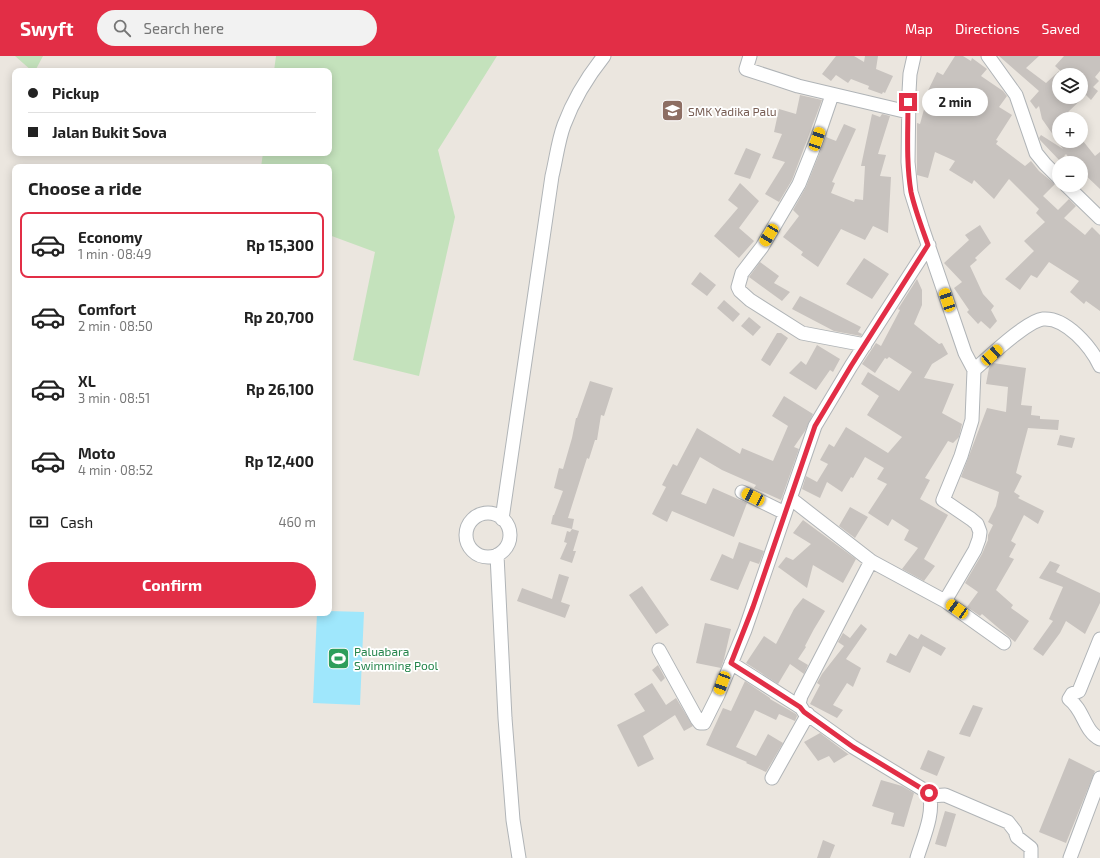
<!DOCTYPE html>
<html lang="en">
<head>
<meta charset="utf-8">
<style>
  body { margin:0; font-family:"Exo 2",sans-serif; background:#f2f2f2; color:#222; height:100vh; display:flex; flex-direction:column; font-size:15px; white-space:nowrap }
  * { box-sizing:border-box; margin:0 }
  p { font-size:13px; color:#767676 }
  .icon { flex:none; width:22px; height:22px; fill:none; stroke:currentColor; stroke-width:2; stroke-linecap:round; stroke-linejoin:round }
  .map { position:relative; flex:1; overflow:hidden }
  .panel { position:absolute; left:12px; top:108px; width:320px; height:452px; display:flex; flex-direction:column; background:#fff; border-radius:8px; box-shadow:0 2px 10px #0003 }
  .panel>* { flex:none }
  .banner { position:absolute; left:12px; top:12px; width:320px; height:88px; border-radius:8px; box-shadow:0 2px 10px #0003; display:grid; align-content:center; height:88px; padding:0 16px; background:#fff }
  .fabs { position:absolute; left:1052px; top:12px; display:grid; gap:8px }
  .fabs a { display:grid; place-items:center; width:36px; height:36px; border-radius:50%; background:#fff; box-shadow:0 2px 10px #0003; font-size:20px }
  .end { position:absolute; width:18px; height:18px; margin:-9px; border:5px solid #e22e46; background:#fff; box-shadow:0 0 0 2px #fff }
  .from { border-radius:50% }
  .bubble { position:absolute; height:28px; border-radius:14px; background:#fff; box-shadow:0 2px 10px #0003; font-size:13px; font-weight:700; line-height:28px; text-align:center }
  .car { position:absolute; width:12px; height:24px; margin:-12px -6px; border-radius:5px; box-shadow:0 0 3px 1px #0007; background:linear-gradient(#f5c518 24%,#345 0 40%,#f5c518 0 76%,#345 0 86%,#f5c518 0) }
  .banner b { display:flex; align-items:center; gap:14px; height:38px; font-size:15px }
  .banner b+b { border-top:1px solid #e0e0e0 }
  .banner i { width:10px; height:10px; background:#222 }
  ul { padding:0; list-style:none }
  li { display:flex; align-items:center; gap:12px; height:66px; margin:0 8px 6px; padding:0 8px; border:2px solid transparent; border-radius:8px }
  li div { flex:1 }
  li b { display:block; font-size:15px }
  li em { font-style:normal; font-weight:700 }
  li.on { border-color:#e22e46 }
  li>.icon { width:36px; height:36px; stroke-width:1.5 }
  h2 { padding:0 16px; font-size:18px; line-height:48px }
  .pay { display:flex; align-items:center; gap:10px; height:44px; padding:0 16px; font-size:15px }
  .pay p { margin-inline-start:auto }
  .cta { display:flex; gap:8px; margin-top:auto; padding:8px 16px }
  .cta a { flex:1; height:46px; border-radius:24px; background:#e22e46; color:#fff; font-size:16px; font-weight:700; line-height:46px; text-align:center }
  header { display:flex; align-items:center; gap:24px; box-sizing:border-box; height:56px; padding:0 20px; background:#e22e46; color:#fff }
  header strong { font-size:19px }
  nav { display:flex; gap:22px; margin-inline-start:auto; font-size:14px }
  .search { width:280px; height:36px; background:#f2f2f2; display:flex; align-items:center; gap:10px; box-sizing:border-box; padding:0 14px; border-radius:22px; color:#767676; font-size:15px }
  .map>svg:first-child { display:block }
  .green { fill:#c4e2bc }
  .water { fill:#9fe7fc }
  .building { fill:#c8c3bf }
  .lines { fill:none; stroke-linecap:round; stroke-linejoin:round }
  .minor-casing { stroke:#b0b4b7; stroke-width:15 }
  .minor { stroke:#fff; stroke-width:13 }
  .route { stroke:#e22e46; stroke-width:5 }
  .labels { text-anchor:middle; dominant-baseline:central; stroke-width:3.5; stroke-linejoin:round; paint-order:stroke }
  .education-label { font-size:12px; fill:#785e54; stroke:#fff; text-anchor:start }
  .leisure-label { font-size:12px; fill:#27864d; stroke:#fff; text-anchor:start }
</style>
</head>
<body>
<header>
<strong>Swyft</strong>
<div class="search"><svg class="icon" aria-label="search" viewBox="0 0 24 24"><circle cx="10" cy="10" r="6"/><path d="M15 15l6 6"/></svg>Search here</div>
<nav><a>Map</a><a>Directions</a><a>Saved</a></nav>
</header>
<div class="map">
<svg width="1100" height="802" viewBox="0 0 1100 802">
  <rect width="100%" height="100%" fill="#ebe6df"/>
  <path class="green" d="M15 0H43L35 15H32Z
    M276 0H497L438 94 455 161 419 320 353 304 375 196 329 179V111H261L263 97H329V15H274Z"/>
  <path class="water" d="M329 555 364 556 360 649 313 647 317 557H329Z"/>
  <path class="building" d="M836 0H854L864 6 865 0H878L876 13 893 20 885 37 883 36 882 38 868 33 869 30 851 23 848 27 836 19 831 25 822 18Z
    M955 0H963L971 5 972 2 987 13 981 20 1003 35 1007 40 999 51 1012 59 996 84 998 85 996 88 1025 110 1031 105 1039 115 1055 128 1043 140 1058 154 1069 143 1076 150 1064 162 1085 179 1092 171 1100 179V255L1086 245 1084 248 1070 236 1079 225 1049 206 1037 222 1031 219 1020 234 1005 223 1034 195 1024 185 1045 166 1036 157 1039 153 1009 123 994 143 974 124 972 128 949 114 955 105 935 96 928 122 917 119V67L920 68 926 46 923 45 937 16 943 19Z
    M999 0H1039L1026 12 1046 27 1059 15V41H1081V19H1065L1055 10 1064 0H1100V15L1095 21 1099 25 1093 31 1098 35 1091 44 1086 39 1068 56 1075 63H1059V85H1083L1095 100 1100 96V133L1081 115V107H1073L1066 98 1060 105 1040 84 1039 82 1041 79 1063 93 1042 63 1039 50 1036 53 1030 45 1039 35Z
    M800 39 822 44 792 124 779 146 765 138 785 106 772 102 782 78 774 76 779 53 796 58Z
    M872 58 880 61 882 58 890 60 878 98 886 99 880 120 891 121 888 177 873 170 865 184 841 173 818 211 801 199 803 196 783 181 799 160 793 154 806 131 826 81 836 85 844 68 856 73 832 126 835 127 831 137 854 146 855 143 863 144 865 110H861Z
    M746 92 761 98 750 123 734 118Z
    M740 127 759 145 739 172 754 185 739 202 714 180 738 152 728 144Z
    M980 169 991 187 975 202 977 204 970 210 983 238 994 250 991 254 997 265 990 273 981 265 978 268 967 256 969 254 954 232 962 226 944 207 969 184 965 179Z
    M864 202 889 218 872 243 846 228Z
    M760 206 779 220 774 227 790 236 782 245 749 221Z
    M700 216 716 229 707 240 691 228Z
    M917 223 922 234V249L914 268 939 288 942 287 948 298 932 308 924 322 954 328 942 357 962 368 959 381 953 387 948 385 925 422 930 424 920 443 948 459 924 503 935 510 924 525 902 513 918 492 904 484 909 474 892 463 888 470 868 457 887 428 877 423 884 412 865 401 853 422 851 421 842 436 827 426 820 442 802 433 806 420 817 426 828 408 820 404 829 388 834 391 846 371 888 397 902 381 867 359 879 340 861 328 868 316 899 335 912 316 889 301 887 303 885 302 875 317 862 308 876 287 881 290 900 254 898 253Z
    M800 240 861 271 858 276 862 278 861 280 834 275 792 253Z
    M724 244 740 258 733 266 717 252Z
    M749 261 761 271 753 280 741 270Z
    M777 277H781L788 282 770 310 761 304Z
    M817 289 840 303 833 316 830 314 816 334 789 317 801 305 806 309Z
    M993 307 1026 312 1021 349 1032 350 1031 359 1040 360V363L1059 364 1058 374 1028 372 1016 417 1022 420 1014 436 1020 440 1018 442 1044 455 1038 468 1024 459 1011 485 1016 488 1009 501 1014 503 996 534 1013 549 1011 552 1029 565 1015 586 982 558 980 560 967 551 978 536 965 527 982 498 988 484V479L993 469 988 466 996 450 999 436 961 421 987 352 1006 356 1008 331 986 328 989 312Z
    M590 325 613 332 604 360 601 359 597 384H595L589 403 587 402 568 462 574 463 572 473 551 468 553 459H554L563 435 554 432 559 412 563 413 572 382 576 362H577Z
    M784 340 813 358 805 375 794 391 799 393 781 444 754 432 756 429 722 414 700 401 681 438 706 448 713 432 747 447 734 481 672 455 667 466 652 458 666 431 662 429 673 408 677 410 697 372 740 398 742 392 773 405 788 370 772 360Z
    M1060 379 1075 382 1072 392 1057 389Z
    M850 451 868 461 855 482 839 470Z
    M803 464 856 503 843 527 813 509 807 532 778 511 786 501 793 504 811 488 793 477Z
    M572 473 579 475 573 495H576L572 507 560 503 567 487 564 486 567 475 570 476Z
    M739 486 764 495 759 508 750 505 738 534 710 524 722 498 733 503Z
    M1050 505 1060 509 1056 516 1100 537V547L1085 578 1066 565 1060 577 1043 600 1033 593 1053 565 1049 563 1063 531 1039 522Z
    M559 518 569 521 561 546 570 549 565 562 517 545 522 532 552 543Z
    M642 530 669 569 656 578 629 539Z
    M803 542 825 555 814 573 805 590 806 591 798 603 808 609 804 618 790 608 778 628 746 607 764 580 776 588 794 553Z
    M705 567 731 573 724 603 721 612 696 607Z
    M861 568 867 573 846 603 861 612 853 631 847 627 833 649 843 654 837 662 810 648 820 629 817 627 822 618 844 590 838 586 843 577 850 582Z
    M909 578 918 583 921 578 946 592 941 600 923 590 910 617 886 606 890 597 896 600Z
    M658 609 665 622 661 626 652 614Z
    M745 625 770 642V643L796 658 797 660 795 665 779 658 776 664 755 654 736 691 756 700 768 678 783 687 766 716 746 707 747 706 706 689 723 652 731 655Z
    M652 627 666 649 676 642 693 670 684 675 675 659 643 680 654 703 638 711 617 669 645 655 634 638Z
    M973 649 983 652 970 681 959 678Z
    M820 677 848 698H849L834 707 829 700 818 705 804 686Z
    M928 694 945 701 937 720 920 713Z
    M1069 702 1095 715 1066 787 1039 776Z
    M881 724 902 730 914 737 904 771 891 768 894 757 872 750Z
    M945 755 956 758 946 791 935 788Z
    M823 784 835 789 830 802H817Z"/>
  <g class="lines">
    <defs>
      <path id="minor" d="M750 0 746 13 798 30 908 56
        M914 0 910 18 909 36 908 106 911 136 922 171 965 297 974 314 972 364 961 400 943 444 971 463 977 468 980 476 979 483 975 494 945 545
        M988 0 1016 39 1036 97 1045 108 1059 122
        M832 39 817 83 799 128 762 191 742 217 738 231 740 235 750 244 802 277 865 289
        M1066 129 1100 162
        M974 314C988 302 1026 265 1043 263 1066 261 1091 291 1100 310
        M742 436 785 457
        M790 442 871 505 945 545 1004 587
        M466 479a22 22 0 1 1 44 0a22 22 0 1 1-44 0Z
        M502 463 552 120C556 104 558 85 564 69 573 45 588 20 604 0
        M497 499 505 662 513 764 519 802
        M871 505 801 640 799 648 804 656 853 691 929 737C935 757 923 782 917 802
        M1100 583 1079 635 1072 638 1069 643C1084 654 1084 675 1100 683
        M659 594 697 663 700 667H704L718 639 745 574 815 370 851 310 929 189
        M731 607 800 651
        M772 722 808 658
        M930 740 945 739 1008 766 1015 775 1017 781 1031 792V802
        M1070 802 1100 722"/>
    </defs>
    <use href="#minor" class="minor-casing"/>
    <use href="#minor" class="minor"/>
  </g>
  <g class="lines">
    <path class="route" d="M908 46C908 76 906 106 911 136 915 154 922 172 928 189L851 310 815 370 753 551 731 607 800 651 804 656 853 691 929 737"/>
  </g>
  <defs>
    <symbol id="university-square" viewBox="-11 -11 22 22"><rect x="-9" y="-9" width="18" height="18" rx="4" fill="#8d6e63" stroke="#fff"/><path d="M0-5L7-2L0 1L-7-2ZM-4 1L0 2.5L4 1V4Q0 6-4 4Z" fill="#fff"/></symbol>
    <symbol id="stadium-square" viewBox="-11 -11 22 22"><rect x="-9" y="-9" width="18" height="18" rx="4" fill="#2e9e5b" stroke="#fff"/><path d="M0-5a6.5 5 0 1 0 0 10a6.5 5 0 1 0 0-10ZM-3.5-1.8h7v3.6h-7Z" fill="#fff"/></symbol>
  </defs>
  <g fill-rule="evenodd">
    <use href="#university-square" x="660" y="42" width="25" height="25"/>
    <use href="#stadium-square" x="326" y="590" width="25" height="25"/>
  </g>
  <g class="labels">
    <g class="education-label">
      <text x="688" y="55">SMK Yadika Palu</text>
    </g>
    <g class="leisure-label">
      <text x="354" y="595">Paluabara<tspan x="354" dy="14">Swimming Pool</tspan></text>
    </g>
  </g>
</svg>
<div class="fabs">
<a><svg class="icon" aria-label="layers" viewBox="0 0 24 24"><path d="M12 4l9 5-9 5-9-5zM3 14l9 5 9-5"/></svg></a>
<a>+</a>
<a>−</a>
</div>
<i class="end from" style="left:929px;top:737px"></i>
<i class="end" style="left:908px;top:46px"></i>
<div class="bubble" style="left:922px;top:32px;width:66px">2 min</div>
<i class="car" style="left:817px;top:83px;rotate:19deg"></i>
<i class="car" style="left:769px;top:179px;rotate:212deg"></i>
<i class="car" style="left:947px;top:244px;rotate:342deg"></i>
<i class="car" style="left:992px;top:299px;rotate:48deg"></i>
<i class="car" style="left:753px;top:441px;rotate:297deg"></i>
<i class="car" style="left:957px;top:553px;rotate:305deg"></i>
<i class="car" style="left:722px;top:627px;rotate:200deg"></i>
<div class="banner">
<b><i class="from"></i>Pickup</b>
<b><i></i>Jalan Bukit Sova</b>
</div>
<section class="panel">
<h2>Choose a ride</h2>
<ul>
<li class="on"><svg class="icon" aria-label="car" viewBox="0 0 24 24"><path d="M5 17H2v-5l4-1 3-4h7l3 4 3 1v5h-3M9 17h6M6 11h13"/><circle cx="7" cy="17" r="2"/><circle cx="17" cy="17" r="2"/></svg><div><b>Economy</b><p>1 min · 08:49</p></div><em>Rp 15,300</em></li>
<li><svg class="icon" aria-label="car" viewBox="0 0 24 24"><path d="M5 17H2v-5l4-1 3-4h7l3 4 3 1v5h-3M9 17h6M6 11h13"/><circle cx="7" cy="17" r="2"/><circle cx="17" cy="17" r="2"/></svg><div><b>Comfort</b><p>2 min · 08:50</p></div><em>Rp 20,700</em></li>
<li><svg class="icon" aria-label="car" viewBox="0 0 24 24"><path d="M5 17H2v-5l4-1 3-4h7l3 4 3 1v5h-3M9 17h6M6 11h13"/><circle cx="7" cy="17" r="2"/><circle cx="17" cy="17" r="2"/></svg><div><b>XL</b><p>3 min · 08:51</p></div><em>Rp 26,100</em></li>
<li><svg class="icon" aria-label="car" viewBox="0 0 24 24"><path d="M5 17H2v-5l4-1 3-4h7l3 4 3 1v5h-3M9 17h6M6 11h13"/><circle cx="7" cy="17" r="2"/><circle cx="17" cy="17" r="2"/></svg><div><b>Moto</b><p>4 min · 08:52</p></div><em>Rp 12,400</em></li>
</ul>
<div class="pay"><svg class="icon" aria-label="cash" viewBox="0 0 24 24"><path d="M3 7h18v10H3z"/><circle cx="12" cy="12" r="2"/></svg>Cash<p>460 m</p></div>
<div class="cta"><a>Confirm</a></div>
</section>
</div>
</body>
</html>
